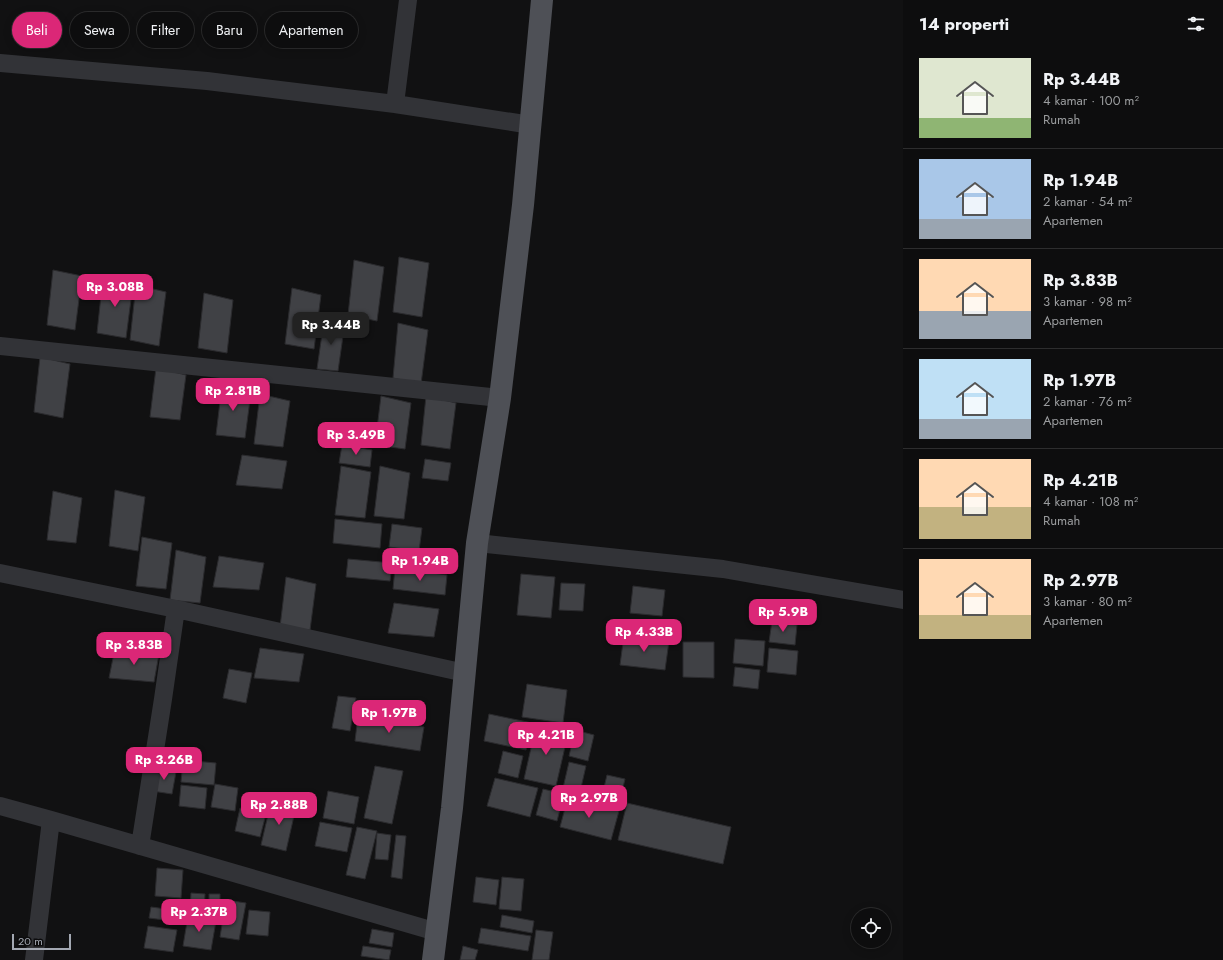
<!DOCTYPE html>
<html lang="id">
<meta charset="utf-8">
<style>
body{margin:0;font-family:Jost,sans-serif;background:#1b1b1c;color:#f1f3f6;height:100vh;display:flex;flex-direction:column;font-size:15px;white-space:nowrap}
*{box-sizing:border-box;margin:0}
p{font-size:13px;color:#9a9c9e}
.icon{flex:none;width:22px;height:22px;fill:none;stroke:currentColor;stroke-width:2;stroke-linecap:round;stroke-linejoin:round}
.map{position:relative;flex:1;overflow:hidden}
.drawer{display:flex;flex-direction:column;background:#0d0d0e;width:320px}
.drawer>*{flex:none}
.guide{position:absolute;left:12px;top:12px;width:380px;height:36px;display:flex;gap:8px}
.buttons{position:absolute;left:851px;top:908px;display:grid;gap:8px}
.buttons a{display:grid;place-items:center;width:40px;height:40px;border-radius:50%;background:#0d0d0e;box-shadow:0 2px 10px #0003,0 0 0 1px #2d2d2e;font-size:20px}
.scale{position:absolute;left:12px;bottom:10px;width:59px;box-sizing:border-box;padding-left:4px;border:2px solid #a3a8b2;border-top:0;font-size:11px;line-height:14px;white-space:nowrap;color:#a3a8b2;-webkit-text-stroke:3px #0c0c0d;paint-order:stroke}
.price{position:absolute;translate:-50% -34px;padding:0 9px;border-radius:8px;background:#db2777;color:#fff;font-size:13px;line-height:26px;filter:drop-shadow(0 1px 2px #0008)}
.price::after{content:'';position:absolute;left:50%;top:24px;width:12px;height:9px;margin-left:-6px;background:inherit;clip-path:polygon(0 0,100% 0,50% 100%)}
.price.on{background:#222;color:#fff}
ul{padding:0;list-style:none}
li{display:flex;align-items:center;gap:12px;height:100px;padding:0 16px}
li+li{border-top:1px solid #2d2d2e}
li span{display:grid;place-items:center;flex:none;width:112px;height:80px;border-radius:0px;color:#555}
li>.icon{margin-inline-start:auto}
span .icon{width:48px;height:48px;fill:#fffc;stroke-width:1}
li b{font-size:17px}
h2{display:flex;justify-content:space-between;align-items:center;height:48px;padding:0 16px;font-size:17px}
.pill{padding:0 14px;border-radius:18px;background:#0d0d0e;box-shadow:0 2px 10px #0003,0 0 0 1px #2d2d2e;font-size:14px;line-height:36px}
.pill.on{background:#db2777;color:#fff}
main{display:flex;flex:1;min-height:0}
.map>svg:first-child{display:block}
</style>
<main>
<div class="map">
<svg width="903" height="960" viewBox="0 0 903 960">
<rect width="100%" height="100%" fill="#111112"/>
<path fill="#404145" stroke="#2b2b2e" d="M399,257L429,263L422,317L393,312Z
M354,260L384,267L377,321L348,315Z
M53,270L82,276L75,330L47,325Z
M103,277L133,284L126,338L97,333Z
M136,285L166,292L159,346L130,340Z
M292,288L321,295L314,349L285,344Z
M204,293L233,300L227,353L198,348Z
M324,320L345,322L338,371L317,369Z
M398,323L428,330L421,384L393,378Z
M40,357L70,364L63,418L34,412Z
M156,368L186,375L180,420L150,417Z
M222,385L251,392L245,438L216,435Z
M260,394L290,401L283,447L254,444Z
M381,396L411,403L405,449L375,445Z
M426,396L456,403L450,449L421,445Z
M342,445L372,450L370,467L339,463Z
M242,455L287,461L282,489L236,485Z
M425,459L451,463L448,481L422,478Z
M341,466L371,472L365,518L335,515Z
M380,466L410,473L404,519L374,516Z
M115,490L145,497L138,551L109,546Z
M53,491L82,498L76,543L47,540Z
M335,519L382,524L380,548L333,543Z
M392,524L422,528L419,551L389,547Z
M142,537L172,543L166,589L136,586Z
M176,550L206,557L200,603L170,600Z
M219,556L264,563L259,590L213,587Z
M348,559L392,563L390,581L346,577Z
M395,568L447,575L445,595L393,589Z
M521,574L555,577L551,618L517,615Z
M286,577L316,584L310,630L280,627Z
M561,583L585,584L583,611L559,610Z
M633,586L665,590L662,616L630,613Z
M394,603L439,609L434,637L388,633Z
M772,621L797,625L795,645L769,642Z
M624,635L669,641L665,670L620,665Z
M735,639L765,641L763,666L733,663Z
M683,642H714V678L683,677Z
M115,648L159,654L154,682L109,678Z
M260,648L304,654L299,682L254,678Z
M769,648L798,651L796,675L767,672Z
M735,667L760,670L758,689L733,686Z
M229,669L252,673L246,703L223,698Z
M527,684L567,690L563,723L522,717Z
M338,696L356,698L350,731L332,728Z
M489,714L532,723L526,750L484,741Z
M358,716L424,727L420,751L355,741Z
M536,726L568,734L556,786L524,779Z
M575,730L594,735L588,761L569,756Z
M503,751L523,756L518,778L498,773Z
M183,760L216,763L214,785L181,782Z
M569,762L586,766L580,792L563,788Z
M375,766L403,771L392,824L364,818Z
M155,769L176,772L172,794L152,791Z
M607,775L625,779L619,804L601,800Z
M495,778L538,788L530,817L487,806Z
M215,784L238,788L235,811L211,807Z
M181,785L207,788L205,809L179,806Z
M543,789L564,794L557,821L536,815Z
M328,791L359,797L354,824L323,818Z
M568,797L619,811L611,840L560,827Z
M271,802L296,807L286,851L261,845Z
M627,803L731,827L723,864L618,840Z
M240,808L266,814L260,837L235,831Z
M320,822L352,828L347,852L315,846Z
M357,827L377,831L365,879L346,875Z
M377,833L391,835L388,860L375,859Z
M396,835L406,836L402,879L391,877Z
M157,868L183,870L181,898L155,896Z
M476,877L499,880L496,905L473,902Z
M502,877L524,879L521,911L499,909Z
M191,893L205,894L204,913L190,912Z
M209,894H220V916H209Z
M226,900L246,903L239,940L220,937Z
M151,907L182,911L180,922L149,918Z
M249,910L270,912L268,936L246,934Z
M502,915L534,921L532,933L500,927Z
M188,916L216,921L211,950L183,946Z
M148,926L177,930L173,952L144,948Z
M481,928L531,936L528,951L478,943Z
M372,929L394,933L392,947L369,943Z
M536,930L553,932L549,960H532Z
M363,946L391,950L389,960L361,956Z
M463,946L478,950L475,960H460Z"/>
<g fill="none" stroke-linecap="round" stroke-linejoin="round">
<path stroke="#323337" stroke-width="18" d="M0,63L207,81L395,104L531,125
M395,104L408,0
M0,346L500,398
M477,543L723,569L903,600
M0,573L176,609L465,673
M0,806L51,820L437,932
M140,846L163,699L176,609
M34,960L51,820"/>
<path stroke="#4e5056" stroke-width="22" d="M433,960L452,808L477,543L500,398L523,205L542,0"/>
</g>
</svg>
<div class="buttons">
<a><svg class="icon" aria-label="locate" viewBox="0 0 24 24"><circle cx="12" cy="12" r="6"/><path d="M12 2v4M12 18v4M2 12h4M18 12h4"/></svg></a>
</div>
<div class="scale">20 m</div>
<b class="price" style="left:115px;top:308px">Rp 3.08B</b>
<b class="price on" style="left:331px;top:346px">Rp 3.44B</b>
<b class="price" style="left:233px;top:412px">Rp 2.81B</b>
<b class="price" style="left:356px;top:456px">Rp 3.49B</b>
<b class="price" style="left:420px;top:582px">Rp 1.94B</b>
<b class="price" style="left:783px;top:633px">Rp 5.9B</b>
<b class="price" style="left:644px;top:653px">Rp 4.33B</b>
<b class="price" style="left:134px;top:666px">Rp 3.83B</b>
<b class="price" style="left:389px;top:734px">Rp 1.97B</b>
<b class="price" style="left:546px;top:756px">Rp 4.21B</b>
<b class="price" style="left:164px;top:781px">Rp 3.26B</b>
<b class="price" style="left:589px;top:819px">Rp 2.97B</b>
<b class="price" style="left:279px;top:826px">Rp 2.88B</b>
<b class="price" style="left:199px;top:933px">Rp 2.37B</b>
<div class="guide">
<a class="pill on">Beli</a>
<a class="pill">Sewa</a>
<a class="pill">Filter</a>
<a class="pill">Baru</a>
<a class="pill">Apartemen</a>
</div>
</div>
<section class="drawer">
<h2>14 properti<svg class="icon" aria-label="filters" viewBox="0 0 24 24"><path d="M4 7h16M4 17h16"/><circle cx="9" cy="7" r="2"/><circle cx="15" cy="17" r="2"/></svg></h2>
<ul>
<li><span style="background:linear-gradient(#dfe7d0 75%,#8fb573 0)"><svg class="icon" aria-label="home" viewBox="0 0 24 24"><path d="M3 11l9-7 9 7M6 9v11h12V9"/></svg></span><div><b>Rp 3.44B</b><p>4 kamar · 100 m²</p><p>Rumah</p></div></li>
<li><span style="background:linear-gradient(#a9c7e8 75%,#9aa5b1 0)"><svg class="icon" aria-label="home" viewBox="0 0 24 24"><path d="M3 11l9-7 9 7M6 9v11h12V9"/></svg></span><div><b>Rp 1.94B</b><p>2 kamar · 54 m²</p><p>Apartemen</p></div></li>
<li><span style="background:linear-gradient(#ffd9b3 65%,#9aa5b1 0)"><svg class="icon" aria-label="home" viewBox="0 0 24 24"><path d="M3 11l9-7 9 7M6 9v11h12V9"/></svg></span><div><b>Rp 3.83B</b><p>3 kamar · 98 m²</p><p>Apartemen</p></div></li>
<li><span style="background:linear-gradient(#bfe0f5 75%,#9aa5b1 0)"><svg class="icon" aria-label="home" viewBox="0 0 24 24"><path d="M3 11l9-7 9 7M6 9v11h12V9"/></svg></span><div><b>Rp 1.97B</b><p>2 kamar · 76 m²</p><p>Apartemen</p></div></li>
<li><span style="background:linear-gradient(#ffd9b3 60%,#c2b280 0)"><svg class="icon" aria-label="home" viewBox="0 0 24 24"><path d="M3 11l9-7 9 7M6 9v11h12V9"/></svg></span><div><b>Rp 4.21B</b><p>4 kamar · 108 m²</p><p>Rumah</p></div></li>
<li><span style="background:linear-gradient(#ffd9b3 70%,#c2b280 0)"><svg class="icon" aria-label="home" viewBox="0 0 24 24"><path d="M3 11l9-7 9 7M6 9v11h12V9"/></svg></span><div><b>Rp 2.97B</b><p>3 kamar · 80 m²</p><p>Apartemen</p></div></li>
</ul>
</section>
</main>
